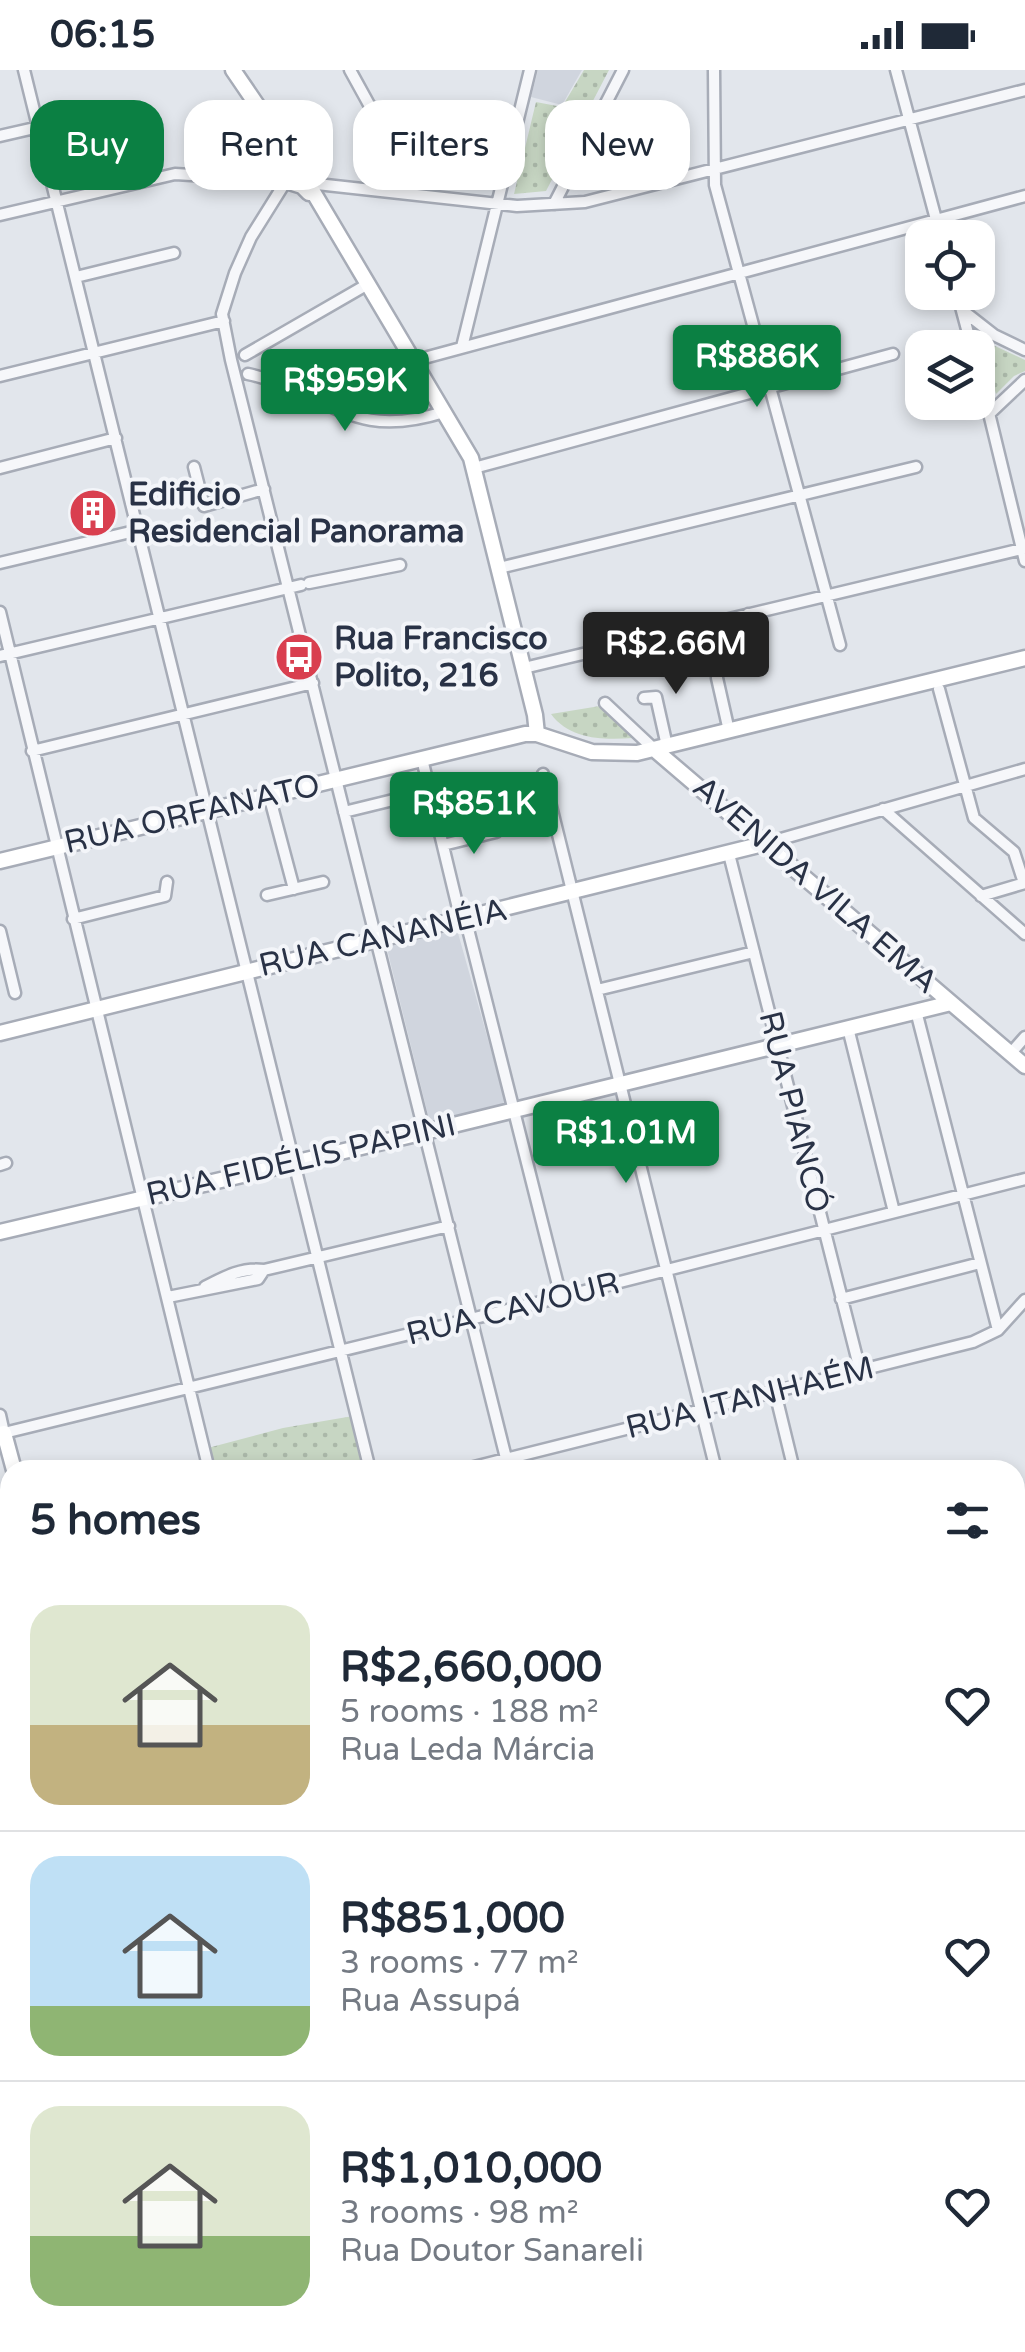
<!DOCTYPE html>
<meta charset="utf-8">
<style>
body{margin:0;font-family:"Varela Round",sans-serif;background:#f2f2f3;color:#1f2937;height:100vh;display:flex;flex-direction:column;font-size:38px;white-space:nowrap}
*{box-sizing:border-box;margin:0}
p{font-size:32px;color:#747a83}
.icon{flex:none;width:55px;height:55px;fill:none;stroke:currentColor;stroke-width:2;stroke-linecap:round;stroke-linejoin:round}
.map{position:relative;flex:1;overflow:hidden}
.side{position:absolute;left:0px;top:1390px;width:1025px;height:892px;display:flex;flex-direction:column;background:#fff;border-radius:30px 30px 0 0;box-shadow:0 5px 15px #0003}
.side>*{flex:none}
.hud{position:absolute;left:30px;top:30px;width:965px;height:90px;display:flex;gap:20px}
.controls{position:absolute;left:905px;top:150px;display:grid;gap:20px}
.controls a{display:grid;place-items:center;width:90px;height:90px;border-radius:20px;background:#fff;box-shadow:0 5px 15px #0003;font-size:50px}
.price{position:absolute;translate:-50% -85px;padding:0 22px;border-radius:10px;background:#0b8043;color:#fff;font-size:32px;line-height:65px;filter:drop-shadow(0 2px 5px #0008)}
.price::after{content:'';position:absolute;left:50%;top:60px;width:30px;height:22px;margin-left:-15px;background:inherit;clip-path:polygon(0 0,100% 0,50% 100%)}
.price.current{background:#222;color:#fff}
ul{padding:0;list-style:none}
li{display:flex;align-items:center;gap:30px;height:250px;padding:0 30px}
li+li{border-top:2px solid #e0e1e3}
li span{display:grid;place-items:center;flex:none;width:280px;height:200px;border-radius:30px;color:#555}
li>.icon{margin-inline-start:auto}
span .icon{width:120px;height:120px;fill:#fffc;stroke-width:1}
li b{font-size:42px}
h2{display:flex;justify-content:space-between;align-items:center;height:120px;padding:0 30px;font-size:42px}
.chip{padding:0 35px;border-radius:30px;background:#fff;box-shadow:0 5px 15px #0003;font-size:35px;line-height:90px}
.chip.current{background:#0b8043;color:#fff}
.status{display:flex;justify-content:space-between;align-items:center;height:70px;padding:0 50px;background:#fff;direction:ltr}
.status svg{height:28px;fill:currentColor}
.map>svg:first-child{display:block}
</style>
<div class="status"><b>06:15</b><svg viewBox="0 0 49 12"><path d="M0 12V9h3v3zM5 12V6h3v6zM10 12V3h3v9zM15 12V0h3v12zM26 1h20v11H26zM47 4h2v5h-2z"/></svg></div>
<div class="map">
<svg width="1025" height="2282" viewBox="0 0 1025 2282">
<defs>
<pattern id="green-dots" width="8" height="8" patternUnits="userSpaceOnUse" patternTransform="scale(2.5)"><rect width="8" height="8" fill="#c7d6c3"/><path d="M2 2h.1M6 6h.1" fill="none" stroke="#abb8a9" stroke-width="1.8" stroke-linecap="round"/></pattern>
</defs>
<rect width="100%" height="100%" fill="#e2e6ec"/>
<path fill="#d0d5de" d="M538,0H582L562,35L531,27Z
M454,861L458,863L505,1030L501,1036L433,1052L429,1049L387,879L389,875Z"/>
<path fill="url(#green-dots)" d="M584,0H609L546,121L514,124L536,32L562,37Z
M980,269L1025,290V301L1014,306L996,324Z
M600,636L633,668C604,670 570,670 551,644Z
M353,1346L367,1400H209L204,1379L283,1358Z"/>
<g fill="none" stroke-linecap="round" stroke-linejoin="round">
<g stroke="#a7acb7" stroke-width="15">
<path id="street" d="M24,0L370,1400
M350,0L377,49L392,122
M714,0L715,115L840,575
M896,0L941,168
M0,66L39,57
M293,88L286,111L251,167L235,203L222,244L231,290L509,1400
M308,113L517,136L585,132L1025,20
M554,134L623,0
M0,145L175,104L286,111
M76,207L174,183
M957,222L972,278
M962,240L994,265L1025,280
M462,277L530,0
M245,285L368,214
M413,291L1025,126
M978,298L1025,491
M248,304C331,322 348,372 444,342
M0,306L224,251
M989,344L1025,310
M194,397L204,436L264,419
M0,398L116,368
M474,398L893,284
M0,493L139,460
M499,498L916,397
M309,513L400,495
M0,542L209,1400
M748,544L759,594
M0,586L301,515
M524,598L1022,479
M717,608L729,661
M939,619L974,748L1014,782L1024,813
M644,628L656,627L667,676
M605,633L654,679
M32,681L313,613
M422,689L458,838L469,863L561,1227
M543,704L716,1400
M269,725L294,819
M883,739L1025,864
M344,742L430,721
M767,773L1025,699
M443,775L496,762
M729,784L860,1300
M267,825L323,812
M981,826L1025,813
M73,849L165,826L167,812
M0,861L15,923
M597,920L754,882
M916,941L998,1260
M848,958L894,1142
M1010,984L1025,967
M0,1095L6,1093
M205,1217C224,1207 242,1197 264,1200L449,1156
M168,1227L258,1209L264,1200
M841,1229L980,1193
M775,1322L794,1400
M0,1345L4,1363L561,1227L1025,1109
M462,1400L973,1272L998,1260L1025,1230
M1015,1776L1025,1775
M0,1782H10
M1015,1837L1025,1858
M1015,1914L1025,1908
M0,1919L10,1918
M1015,2011L1025,2023
M0,2059H10
M0,2116H10
M1015,2157L1025,2166
M0,2177H10
M922,2272L924,2282
M1003,2272L1014,2282
M0,2279L812,2273"/>
</g>
<g stroke="#a7acb7" stroke-width="19">
<path id="secondary" d="M233,0L293,88L471,388L535,645L537,664
M286,111L302,116L309,123
M654,679L1025,996
M0,791L525,664H537L592,682L637,683L1025,588
M0,963L767,773
M0,1162L425,1062L951,933
M0,1364L4,1363L14,1400"/>
</g>
<g stroke="#a1a9b9" stroke-width="20">
<path id="primary" d="M1015,1639L1025,1641"/>
</g>
<g stroke="#8992a4" stroke-width="22">
<path id="highway" d="M1015,1459L1025,1449
M1015,1494L1025,1483
M1015,1521L1025,1510
M1015,1565L1025,1558
M1015,1601L1025,1609
M1015,1628L1025,1631
M0,1658H10
M0,1686H10"/>
</g>
<use href="#street" stroke="#f6f7fa" stroke-width="10"/>
<use href="#secondary" stroke="#fff" stroke-width="14"/>
<use href="#primary" stroke="#fff" stroke-width="15"/>
<use href="#highway" stroke="#fff" stroke-width="18"/>
<path stroke="#7a8497" stroke-width="2.5" stroke-dasharray="5 10" stroke-linecap="butt" d="M1015,1609L1025,1611
M0,1666H10"/>
</g>
<defs>
<g id="building-disc" transform="scale(2.5)"><circle r="9.5" fill="#d93f4f" stroke="#f3f5f9"/><path d="M-4-6H4V6H1V3H-1V6H-4ZM-2.5-4.3h1.7v1.8h-1.7ZM.8-4.3h1.7v1.8H.8ZM-2.5-1h1.7V.8h-1.7ZM.8-1h1.7V.8H.8Z" fill="#fff"/></g>
<g id="bus-disc" transform="scale(2.5)"><circle r="9.5" fill="#d93f4f" stroke="#f3f5f9"/><path d="M-5-6H5V4H4V6H2V4H-2V6H-4V4H-5ZM-3.5-4V0h7V-4ZM-3.5 1.2v1.5H-2V1.2ZM2 1.2v1.5H3.5V1.2Z" fill="#fff"/></g>
</defs>
<g fill-rule="evenodd">
<use href="#building-disc" x="93" y="443"/>
<use href="#bus-disc" x="299" y="587"/>
</g>
<g text-anchor="middle" dominant-baseline="central" stroke-width="8" stroke-linejoin="round" paint-order="stroke">
<g font-size="32" font-weight="bold" fill="#293246" stroke="#f3f5f9" text-anchor="start">
<text x="128" y="425">Edificio<tspan x="128" dy="37">Residencial Panorama</tspan></text>
<text x="334" y="569">Rua Francisco<tspan x="334" dy="37">Polito, 216</tspan></text>
</g>
<g font-size="32" fill="#293246" stroke="#f3f5f9">
<text transform="translate(192 744) rotate(-13)">RUA ORFANATO</text>
<text transform="translate(815 815) rotate(41)">AVENIDA VILA EMA</text>
<text transform="translate(383 868) rotate(-13)">RUA CANANÉIA</text>
<text transform="translate(794 1042) rotate(76)">RUA PIANCÓ</text>
<text transform="translate(301 1090) rotate(-13)">RUA FIDÉLIS PAPINI</text>
<text transform="translate(513 1239) rotate(-14)">RUA CAVOUR</text>
<text transform="translate(750 1328) rotate(-14)">RUA ITANHAÉM</text>
</g>
</g>
</svg>
<div class="controls">
<a><svg class="icon" aria-label="locate" viewBox="0 0 24 24"><circle cx="12" cy="12" r="6"/><path d="M12 2v4M12 18v4M2 12h4M18 12h4"/></svg></a>
<a><svg class="icon" aria-label="layers" viewBox="0 0 24 24"><path d="M12 4l9 5-9 5-9-5zM3 14l9 5 9-5"/></svg></a>
</div>
<b class="price" style="left:757px;top:340px">R$886K</b>
<b class="price" style="left:345px;top:364px">R$959K</b>
<b class="price current" style="left:676px;top:627px">R$2.66M</b>
<b class="price" style="left:474px;top:787px">R$851K</b>
<b class="price" style="left:626px;top:1116px">R$1.01M</b>
<div class="hud">
<a class="chip current">Buy</a>
<a class="chip">Rent</a>
<a class="chip">Filters</a>
<a class="chip">New</a>
</div>
<section class="side">
<h2>5 homes<svg class="icon" aria-label="filters" viewBox="0 0 24 24"><path d="M4 7h16M4 17h16"/><circle cx="9" cy="7" r="2"/><circle cx="15" cy="17" r="2"/></svg></h2>
<ul>
<li><span style="background:linear-gradient(#dfe7d0 60%,#c2b280 0)"><svg class="icon" aria-label="home" viewBox="0 0 24 24"><path d="M3 11l9-7 9 7M6 9v11h12V9"/></svg></span><div><b>R$2,660,000</b><p>5 rooms · 188 m²</p><p>Rua Leda Márcia</p></div><svg class="icon" aria-label="heart" viewBox="0 0 24 24"><path d="M12 20l-8-8c-3-5 5-10 8-4 3-6 11-1 8 4z"/></svg></li>
<li><span style="background:linear-gradient(#bfe0f5 75%,#8fb573 0)"><svg class="icon" aria-label="home" viewBox="0 0 24 24"><path d="M3 11l9-7 9 7M6 9v11h12V9"/></svg></span><div><b>R$851,000</b><p>3 rooms · 77 m²</p><p>Rua Assupá</p></div><svg class="icon" aria-label="heart" viewBox="0 0 24 24"><path d="M12 20l-8-8c-3-5 5-10 8-4 3-6 11-1 8 4z"/></svg></li>
<li><span style="background:linear-gradient(#dfe7d0 65%,#8fb573 0)"><svg class="icon" aria-label="home" viewBox="0 0 24 24"><path d="M3 11l9-7 9 7M6 9v11h12V9"/></svg></span><div><b>R$1,010,000</b><p>3 rooms · 98 m²</p><p>Rua Doutor Sanareli</p></div><svg class="icon" aria-label="heart" viewBox="0 0 24 24"><path d="M12 20l-8-8c-3-5 5-10 8-4 3-6 11-1 8 4z"/></svg></li>
</ul>
</section>
</div>
